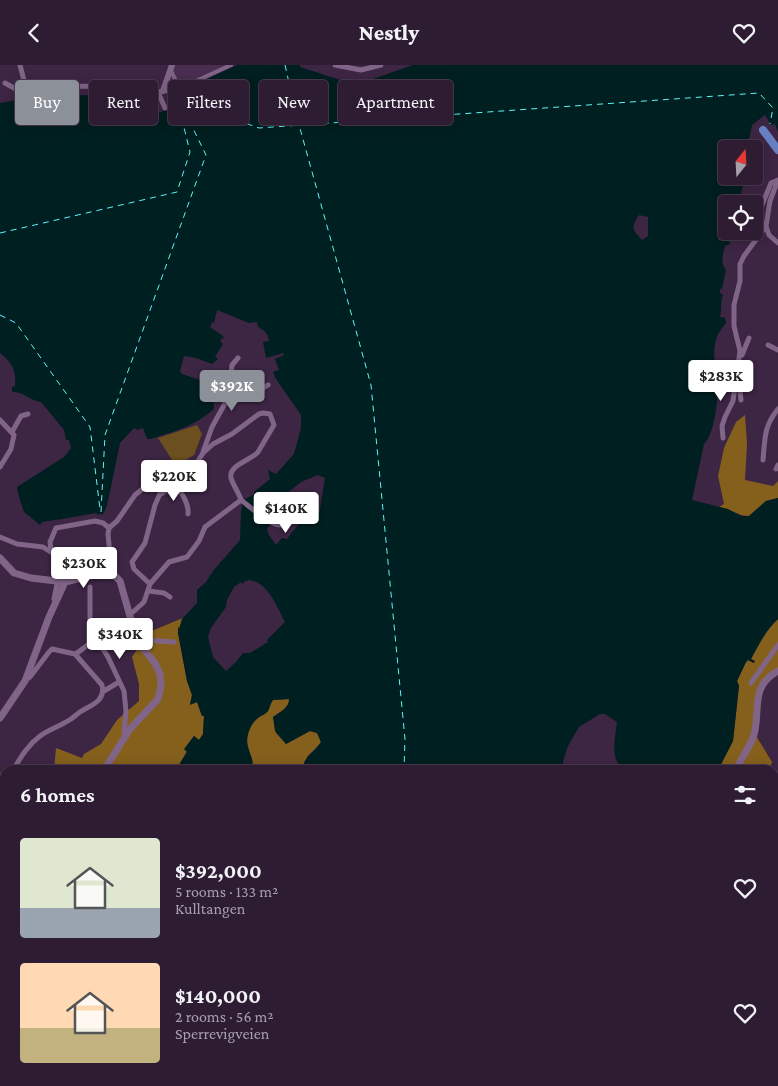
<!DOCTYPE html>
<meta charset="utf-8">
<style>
body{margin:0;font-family:"Crimson Pro",serif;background:#36253b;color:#f1f3f6;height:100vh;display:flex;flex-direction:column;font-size:19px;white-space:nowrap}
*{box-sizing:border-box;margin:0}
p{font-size:16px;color:#a7a1ac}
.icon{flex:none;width:28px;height:28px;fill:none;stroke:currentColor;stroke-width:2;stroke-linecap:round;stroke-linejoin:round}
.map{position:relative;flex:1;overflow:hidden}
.panel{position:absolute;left:0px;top:700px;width:779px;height:321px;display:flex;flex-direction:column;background:#2e1c33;border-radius:15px 15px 0 0;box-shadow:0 2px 12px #0003,0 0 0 1px #493a4e}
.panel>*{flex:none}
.guide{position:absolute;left:15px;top:15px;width:500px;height:45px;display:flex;gap:10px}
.needle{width:32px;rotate:18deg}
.controls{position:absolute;left:718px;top:75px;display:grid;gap:10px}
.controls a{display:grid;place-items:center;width:45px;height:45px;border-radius:5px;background:#2e1c33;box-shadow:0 2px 12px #0003,0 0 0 1px #493a4e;font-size:25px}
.price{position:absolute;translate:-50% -42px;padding:0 11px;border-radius:5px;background:#fff;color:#222;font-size:16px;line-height:32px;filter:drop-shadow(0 1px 2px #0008)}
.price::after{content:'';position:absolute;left:50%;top:30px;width:15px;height:11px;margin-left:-8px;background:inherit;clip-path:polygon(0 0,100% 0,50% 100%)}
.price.active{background:#8c9099;color:#fff}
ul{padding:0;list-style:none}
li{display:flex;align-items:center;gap:15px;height:125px;padding:0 20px}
li span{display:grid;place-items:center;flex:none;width:140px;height:100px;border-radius:5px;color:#555}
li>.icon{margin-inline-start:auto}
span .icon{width:60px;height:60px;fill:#fffc;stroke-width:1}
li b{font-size:21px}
h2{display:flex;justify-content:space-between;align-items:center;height:60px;padding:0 20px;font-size:21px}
.chip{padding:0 18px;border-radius:5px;background:#2e1c33;box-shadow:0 2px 12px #0003,0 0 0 1px #493a4e;font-size:18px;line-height:45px}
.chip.active{background:#8c9099;color:#fff}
header{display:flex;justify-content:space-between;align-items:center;height:65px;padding:0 20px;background:#2e1c33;font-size:22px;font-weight:800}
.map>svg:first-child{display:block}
</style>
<header><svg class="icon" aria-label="back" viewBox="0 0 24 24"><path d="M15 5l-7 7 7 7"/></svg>Nestly<svg class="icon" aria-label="heart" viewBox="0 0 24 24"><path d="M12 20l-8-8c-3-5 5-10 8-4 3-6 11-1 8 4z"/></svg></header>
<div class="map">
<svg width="778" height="1021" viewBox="0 0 778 1021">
<rect width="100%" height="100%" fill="#3d2544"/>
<path fill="#4a2e52" d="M172,0H237L197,19L173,17Z"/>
<path fill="#6b4f1f" d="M197,360L202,369L194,390L176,401L158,373Z"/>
<path fill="#85601d" d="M745,350L747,379L745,415L773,421L778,416V433L766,436L749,451C739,451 729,445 719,442L724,439L718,411L724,383L736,357Z
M183,553L178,568L187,616L192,630L190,639L197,637L202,651H204L203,669L199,675L194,671L185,683L187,686L176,705H54L56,683L82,693L84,689L101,679L117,655L139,636V619L132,592L149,567Z
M778,554V604L766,612L752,664L772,697L769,705H718L733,676L739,621L737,616L746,597L748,595L754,598L751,594C759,579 766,565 778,554Z
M290,634C289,643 280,647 273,652L276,668L286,679L310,666L317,668L321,677L304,697L303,705H251C255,695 250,691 248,682C245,673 250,658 258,653C261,650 265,650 268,646C270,642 270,639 273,635Z
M7,704L17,705H5V1016H72L68,1021H0V708Z
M656,1016H753V1021H655Z"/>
<path fill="#001f20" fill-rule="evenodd" d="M237,0H300V2L356,20L413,0H778V67L775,59L771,60L765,50L752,60L747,84H726V111H746L741,128L744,130L738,139H726L724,168H727L730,179L725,181C723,189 720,198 726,205L722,224H720V228L723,230C720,238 722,244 720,252L725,253L726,258C722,263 717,269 716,275C711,295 718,314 717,334C717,344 712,373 704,379L692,435L728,444L742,451H749L766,436L778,433V554C766,565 759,579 751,594L755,596L754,598L748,595L746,597L737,616L739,621L733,676L718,705H625C609,695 615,675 617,657L605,649H600L579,662L568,681L563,696L564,705H303C306,686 313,690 321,677L317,668L310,666L286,679L275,666L273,652C280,647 289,643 289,634L273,635C270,639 270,643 268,646C265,650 261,650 258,653C250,659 245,673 248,682C250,691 255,695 251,705H176L187,687L184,684L194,671L199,675L203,669L204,651H202L197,637L190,640L192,630L187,616L178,568V561L179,564L182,554L197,538V525L206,517L213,506L240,475L241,447L243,435L255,429L254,427L270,414L268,405L276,409L294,389L301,363V350L276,314L273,307L279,305L275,294L284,290L283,288L266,293L263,277L269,276C268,268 264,265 258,262L257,257L249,258L217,245L214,258L212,257L210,262L223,271L224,274L222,273L220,276L223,279L215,292L218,294L212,299L196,293L184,291L180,306L182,309L212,319L214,344C191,363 178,365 150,374H147L143,363L137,365L134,363L120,378L107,441L103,449L101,450L100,448L98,450L96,448L57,455V454L55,455L42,457L40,460L24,447L18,429L20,428H18L17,422L64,392L71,383L69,375H66L64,365L41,337C30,336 24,326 12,327V322L15,321C16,304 13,299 0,288V38L29,33L30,35L41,34V31L96,30V40L97,41L100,38V30H145L156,49L176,41L172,37L175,29ZM639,150L648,152V171L642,175C633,165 630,163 639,150ZM318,410L325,413L320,445L318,450L298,460L287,474L282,473L276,480L269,470L267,464L281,443L282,432L301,417ZM249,515C268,517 277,542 285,557L267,575L268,577L250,588H243L236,597L226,606L213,592L208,572L211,563L226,542L227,535L234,522L241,517L242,519L244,517Z
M189,1016L225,1017L656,1016L655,1021H190Z"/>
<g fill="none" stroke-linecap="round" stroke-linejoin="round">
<path stroke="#61f4f9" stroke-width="1" stroke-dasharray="6 5" stroke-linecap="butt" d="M285,0L296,49L371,320L405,674L404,705
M174,33L259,63L759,28L773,43L770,59
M0,168L177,127L190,87L178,38L175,34
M0,250L16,258L90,362L100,444
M101,447L105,370L206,90L180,37L177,35
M395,1016V1021"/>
<path stroke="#806588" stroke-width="4" d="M171,6L180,24
M163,26L172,27L231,0"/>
<path stroke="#806588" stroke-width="5" d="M20,0L27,27
M335,0L361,5L381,0
M5,18L21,27L41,26L53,22L69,21L125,22L158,27L163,26
M158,27L165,43
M754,149L760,145L771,118L778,115
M766,161L769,170L778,178
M768,280L778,285
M742,290L749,273
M739,317L741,335
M228,333C243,334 256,328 268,320
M0,355L14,370L11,384L0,402
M12,367L21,351L28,349
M723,373L722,361L725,352L733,336L740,286L734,261V240L740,216V199L744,191L766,161L770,136L778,115
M203,387L212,362L228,333L232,300L238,293
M763,395C765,373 764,361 778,344
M776,404L778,400
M161,429C164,427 169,422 172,422C182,422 189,442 188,449
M241,435C249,441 270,460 280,460C285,461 289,454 292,450
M0,472L17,479L43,482L60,493L93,485L111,487
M51,486L50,477L56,463L95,456L103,458L109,463
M109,508L111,500L108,469L109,463L117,456L135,430L145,422L195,401L203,388L213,379L232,369L259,349L263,348L270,349L274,360L258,387C252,395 228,400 231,413C233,420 239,428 241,435L205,462L199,476L187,492L169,497L150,519L144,537L133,547L129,548
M150,519L134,504L132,497L145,478L155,440L162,424L163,420L160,416
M90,522V557L97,575L108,592L124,626L126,646L124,667L125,671
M149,526L164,528L170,532
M54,534L60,504V493
M136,562L140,572L144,575L174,577
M75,589C83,585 89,577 97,575
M751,618L778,580
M104,626L119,617
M13,705C21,692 28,680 40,671C49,664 61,661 71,654C74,652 77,649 80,647C91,640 106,636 102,620L75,589L52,584L49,587L30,612L25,615
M5,724L0,736L5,749
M778,785V815
M774,828L778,823
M774,860L778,861
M774,881H778
M774,919L778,917
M111,1021L115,1016
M138,1021L145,1016"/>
<path stroke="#806588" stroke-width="6" d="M163,26L172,0"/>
<path stroke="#806588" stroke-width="7" d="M0,493L14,508L31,513L65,517L106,507L113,509L120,516L137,576L155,598L160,609L161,621L158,634L130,664L104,705
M0,653L25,616L49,552L65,517
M736,705C741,694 748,684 753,673C762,648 748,622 778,606
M708,1016V1021
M164,1021L166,1016"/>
<path stroke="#6780c3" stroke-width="8" d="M763,65L778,85"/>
</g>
</svg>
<div class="controls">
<a><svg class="needle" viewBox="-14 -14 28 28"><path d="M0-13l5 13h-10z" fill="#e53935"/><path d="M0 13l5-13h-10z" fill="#a7a1ac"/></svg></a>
<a><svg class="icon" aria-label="locate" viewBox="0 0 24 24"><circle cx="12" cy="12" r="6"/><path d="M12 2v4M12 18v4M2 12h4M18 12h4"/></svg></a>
</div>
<b class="price" style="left:721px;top:337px">$283K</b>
<b class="price active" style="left:232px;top:347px">$392K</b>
<b class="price" style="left:174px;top:437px">$220K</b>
<b class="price" style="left:286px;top:469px">$140K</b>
<b class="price" style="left:84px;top:524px">$230K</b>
<b class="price" style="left:120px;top:595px">$340K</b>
<div class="guide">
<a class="chip active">Buy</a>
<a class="chip">Rent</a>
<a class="chip">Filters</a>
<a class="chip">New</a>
<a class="chip">Apartment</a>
</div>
<section class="panel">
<h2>6 homes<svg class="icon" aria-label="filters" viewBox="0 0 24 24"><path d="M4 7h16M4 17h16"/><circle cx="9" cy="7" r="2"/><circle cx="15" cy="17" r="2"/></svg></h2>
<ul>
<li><span style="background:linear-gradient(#dfe7d0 70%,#9aa5b1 0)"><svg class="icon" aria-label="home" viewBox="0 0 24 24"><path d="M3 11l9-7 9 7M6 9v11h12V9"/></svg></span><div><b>$392,000</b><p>5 rooms · 133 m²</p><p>Kulltangen</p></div><svg class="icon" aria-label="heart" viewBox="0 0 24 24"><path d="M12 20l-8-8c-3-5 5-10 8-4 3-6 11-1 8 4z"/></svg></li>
<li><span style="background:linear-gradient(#ffd9b3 65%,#c2b280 0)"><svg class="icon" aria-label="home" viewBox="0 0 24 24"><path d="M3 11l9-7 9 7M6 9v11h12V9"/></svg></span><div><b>$140,000</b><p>2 rooms · 56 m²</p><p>Sperrevigveien</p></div><svg class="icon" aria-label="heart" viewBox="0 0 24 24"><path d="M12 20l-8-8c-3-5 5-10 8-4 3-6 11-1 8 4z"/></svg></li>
</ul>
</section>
</div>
